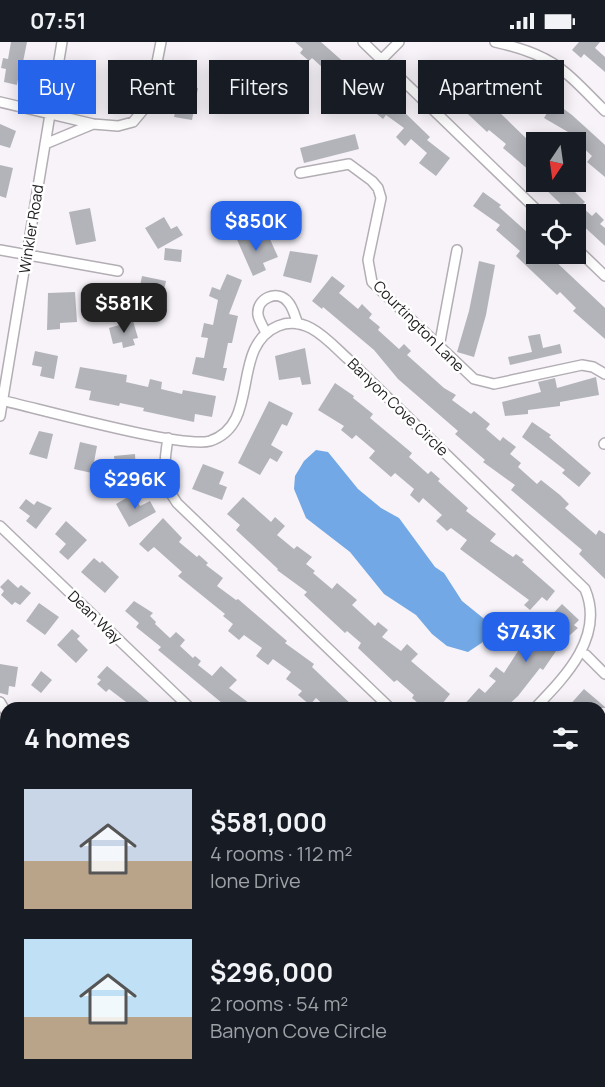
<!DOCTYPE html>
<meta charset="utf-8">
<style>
body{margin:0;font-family:Manrope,sans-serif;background:#20242c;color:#f1f3f6;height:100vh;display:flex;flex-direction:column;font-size:22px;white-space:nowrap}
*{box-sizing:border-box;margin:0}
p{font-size:20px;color:#9ea1a6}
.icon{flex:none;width:33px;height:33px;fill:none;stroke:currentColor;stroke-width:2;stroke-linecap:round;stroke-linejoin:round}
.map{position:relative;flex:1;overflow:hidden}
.panel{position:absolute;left:0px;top:660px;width:606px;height:386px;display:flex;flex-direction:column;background:#171b24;border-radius:18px 18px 0 0;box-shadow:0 3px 15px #0003}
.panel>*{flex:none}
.guide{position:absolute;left:18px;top:18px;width:570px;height:54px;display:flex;gap:12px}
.needle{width:39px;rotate:193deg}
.tools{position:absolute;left:526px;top:90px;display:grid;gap:12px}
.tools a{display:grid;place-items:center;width:60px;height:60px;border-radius:0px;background:#171b24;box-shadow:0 3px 15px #0003;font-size:30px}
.price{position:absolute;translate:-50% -51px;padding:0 14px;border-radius:12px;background:#2563eb;color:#fff;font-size:20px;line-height:39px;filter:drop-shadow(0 2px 3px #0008)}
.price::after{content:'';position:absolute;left:50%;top:36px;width:18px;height:14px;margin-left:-9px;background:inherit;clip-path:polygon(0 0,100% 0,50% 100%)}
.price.on{background:#222;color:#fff}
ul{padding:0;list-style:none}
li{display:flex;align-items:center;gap:18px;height:150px;padding:0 24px}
li span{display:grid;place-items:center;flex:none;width:168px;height:120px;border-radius:0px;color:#555}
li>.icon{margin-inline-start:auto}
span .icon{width:72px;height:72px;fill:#fffc;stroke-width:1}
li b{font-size:26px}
h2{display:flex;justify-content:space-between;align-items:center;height:72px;padding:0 24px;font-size:26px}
.tag{padding:0 21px;border-radius:0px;background:#171b24;box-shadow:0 3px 15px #0003;font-size:21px;line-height:54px}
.tag.on{background:#2563eb;color:#fff}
.status{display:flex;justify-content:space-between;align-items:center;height:42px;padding:0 30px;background:#171b24;direction:ltr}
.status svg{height:16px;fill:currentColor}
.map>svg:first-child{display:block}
</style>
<div class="status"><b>07:51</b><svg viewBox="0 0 49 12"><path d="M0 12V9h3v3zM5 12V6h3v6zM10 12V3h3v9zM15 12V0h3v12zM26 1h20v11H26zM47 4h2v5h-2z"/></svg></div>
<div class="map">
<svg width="605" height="1045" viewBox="0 0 605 1045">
<rect width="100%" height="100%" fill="#f7f3f9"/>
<path fill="#71a8e5" d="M316,408L328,410L358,447L381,466L399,476L435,525L444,531L462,559L488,580L491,588L489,596L468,610L447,604L432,592L416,573L384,552L350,510L306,476L294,447L295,434L304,419Z"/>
<path fill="#b3b4ba" d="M11,0H27L23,20L30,21L28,34L19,32L17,43L4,40L6,27L1,26L3,16L8,17Z
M295,0H321L347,23L335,37L312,16L309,19L300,11L303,7Z
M579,0H600L595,6L605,15V30L584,12L581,16L572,8Z
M449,18L462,29L456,36L483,63L495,72L498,69L529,99L532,97L537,101V135L503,106L506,102L489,88L487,90L454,59L460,52L440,34L437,37L427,29L435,20L443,26Z
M493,26L500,33L507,26L522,39L528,32L538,42L535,45L548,57L549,56L572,73L605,103V135L587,120L592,114L577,100H568L572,96L568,90L544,76L547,71L536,62L533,64L528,60L525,63L517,55L520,52L510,41L502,50L486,34Z
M359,29L377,42L374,46L402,68L430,95L427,98L450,116L436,134L419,121L427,111L411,97L405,104L396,95L404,86L386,73L383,77L372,68L376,62L349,42Z
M174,41L198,46L192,78L174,75L179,52L172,50Z
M0,82L16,89L10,106L0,103Z
M355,92L359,107L304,121L300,106Z
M0,123L13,126L6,156L0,154Z
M538,140H580L572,147L585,160L581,164L592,174L596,170L604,178L600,182L605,186V204L578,179L585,172H571Z
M483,150L501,163L499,165L537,199V212H556L552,216L605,266V297L573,269L576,266L560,250L557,253L516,214L520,209L496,188L500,183L473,164Z
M90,166L96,199L76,203L69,170Z
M164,175L171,187L177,184L183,193L158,207L145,186Z
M248,187L255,201L269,195L278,215L263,221L266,228L253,234L235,193Z
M165,206L182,208L181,220L164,218Z
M290,209L318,213L311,241L283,234Z
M479,219L495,223L486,273L474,315L457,310L469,269Z
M227,232L242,238L229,272L238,274L232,301H228L223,326H227L224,339L192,332L196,315L204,316L208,296L201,295L204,281L213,283L218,258L209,254L212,245L220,248Z
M142,234L166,239L162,258L156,257L155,262L141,259L144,245L140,244Z
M332,234L345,244L339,251L358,267L362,262L372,272L369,276L380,285L378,288L399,307L404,302L411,309L407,313L444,346L456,353L452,358L471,372L474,369L490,382L486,387L500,399L503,395L516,405L510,412L521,421L518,425L537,442L541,438L560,453L569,462L565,466L596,493L599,488L605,492V537L579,512L582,508L511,448L515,443L483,420L485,418L455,392L458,389L398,337L374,308L323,265L322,267L312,259Z
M75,250L77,280L60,281V287L47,288L48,251Z
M133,279L138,296L133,297L135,303L123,306L122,300L113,302L109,286Z
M540,292L543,306L560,302L562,311L510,323L508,315L532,310L528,294Z
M305,306L311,342L302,343L300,335L279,338L275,314Z
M35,309L58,314L54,337L40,334L42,325L32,323Z
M80,325L127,333L126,340L148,345L150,337L162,340L161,347L182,352L183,348L216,354L212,375L195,372L194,380L143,369L144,366L120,361L119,364L89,358L91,349L75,346Z
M596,335L599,353L560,360V364L528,368V372L505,374L502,360L541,350L538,340L555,336L557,346Z
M335,341L354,354L353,356L373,372L370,376L412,411L409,415L428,432L431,429L440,437L438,439L468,466L466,469L496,492L490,499L513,515L516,512L524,518L522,520L555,549L547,559L542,555L530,568L524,563L529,558L460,507L467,498L451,486L447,489L436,479L442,473L423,456L419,461L410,453L414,447L395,431L391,435L369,416L375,409L356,393L352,397L341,388L344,384L318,368Z
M269,359L293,371L287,384L282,382L271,403L283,410L277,420L270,416L260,433L238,421Z
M532,380L551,393L549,395L591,431L579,445L562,431L565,428L522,395Z
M39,389L53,392L47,417L29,412Z
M80,400L97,404L92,431L74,427Z
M135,412L136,430H141L142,442L110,445L109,431L116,430L114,414Z
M203,422L224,430L219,442L227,445L222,458L192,447Z
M133,452L140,464L150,459L156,470L129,485L116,462Z
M243,455L271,480L275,475L285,484L277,493L294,507L297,504L312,515L306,522L315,529L313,531L332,547L337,541L357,558L352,563L375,584L378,580L388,588L382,595L401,609L407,602L418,612L411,619L450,652L439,666H424L412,656L414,653L397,638L394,640L358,606L361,601L347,589L345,591L304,553L307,550L277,528L278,527L236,488L240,483L227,472Z
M26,457L34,463L37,459L52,466L36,487L26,479L30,474L19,466Z
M163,476L182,496L179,500L197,515L199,513L208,521L206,523L223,536L217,544L236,558L238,557L287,599L285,601L314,622L312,625L355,666H327L316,656L310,663L298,653L302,649L286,637L291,630L273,617L268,623L256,614L262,606L244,593L239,598L228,589L233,582L223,574L225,572L178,534L182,530L154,505L148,510L139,502Z
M66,479L87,498L68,518L59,510L66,502L55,492Z
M94,516L100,521L102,519L119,535L105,551L81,530Z
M8,537L18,546L21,543L31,551L20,563L15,560L12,563L1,553L4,549L0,545Z
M134,559L153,571L150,574L156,580L155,582L170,596L176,590L185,598L180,604L193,616L195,614L201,619L198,623L212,634L221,624L237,638L229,646L249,661L245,666H228L158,608L161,605L136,585L139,581L125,569Z
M39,561L59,575L45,593L26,579Z
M562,562L579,578L574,583L578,586L563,599L543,628L540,626L518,654L505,666H461L479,646L485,651L496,639L489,634L496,625L504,631L527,595L535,601L548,584L544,581Z
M72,587L80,594L77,597L88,608L76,621L57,603Z
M0,622L18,625L15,645L9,644L8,653L0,651Z
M107,624L139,651L156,666H134L109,647L106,650L97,642L101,638L97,635Z
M41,629L52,638L41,651L31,643Z
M584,647L605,665V666H567Z"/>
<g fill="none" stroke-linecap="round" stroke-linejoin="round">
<g stroke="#b3aeb4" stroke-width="12">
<path id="minor" d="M363,0L541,172
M495,0C554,13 564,28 605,69
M381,18L399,0
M0,60L93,82L118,84L133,80L149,61L161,0
M45,102L93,82
M300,131L349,122L372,139L378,146L381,156L368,218L372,240L474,337L494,342L582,323L593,325L605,332
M576,206L605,234
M0,208L118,229
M266,291C264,286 259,279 258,273C256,256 278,247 288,260C293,265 295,275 298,282
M439,305L457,208
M0,358C37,366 183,407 210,399C262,382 229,305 278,284C307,272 329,300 348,317L585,547C605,594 566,634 535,666
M0,374L62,0
M168,396C164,421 161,439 177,461L390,666
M604,402L605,401
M0,484L190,666
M586,613L605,632
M0,660L6,670
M600,748L605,742
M0,779L6,785
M0,1005L6,1006
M169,1040L196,1045
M544,1040L548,1045
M120,1045L121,1040"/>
</g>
<g stroke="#d3d3d3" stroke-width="15">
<path id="major" d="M600,725L605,720
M292,1045L297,1040"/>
</g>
<use href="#minor" stroke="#fff" stroke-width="9"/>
<use href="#major" stroke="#f8dfcc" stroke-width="12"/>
</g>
<g text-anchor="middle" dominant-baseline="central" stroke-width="5" stroke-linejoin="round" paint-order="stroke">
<g font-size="15" fill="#232123" stroke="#fff">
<text transform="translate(31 187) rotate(-81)">Winkler Road</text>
<text transform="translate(419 284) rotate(45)">Courtington Lane</text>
<text transform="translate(398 365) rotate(44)">Banyon Cove Circle</text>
<text transform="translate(95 575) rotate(44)">Dean Way</text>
</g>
</g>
</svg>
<div class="tools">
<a><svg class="needle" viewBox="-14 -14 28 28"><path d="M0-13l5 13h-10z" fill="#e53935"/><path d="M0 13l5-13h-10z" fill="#9ea1a6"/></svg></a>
<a><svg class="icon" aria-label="locate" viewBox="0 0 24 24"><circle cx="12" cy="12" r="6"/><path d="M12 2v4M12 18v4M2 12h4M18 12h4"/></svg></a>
</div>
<b class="price" style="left:256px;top:210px">$850K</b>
<b class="price on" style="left:124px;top:292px">$581K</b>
<b class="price" style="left:135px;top:468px">$296K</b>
<b class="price" style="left:526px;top:621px">$743K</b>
<div class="guide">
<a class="tag on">Buy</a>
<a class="tag">Rent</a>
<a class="tag">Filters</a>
<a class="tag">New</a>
<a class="tag">Apartment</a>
</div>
<section class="panel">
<h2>4 homes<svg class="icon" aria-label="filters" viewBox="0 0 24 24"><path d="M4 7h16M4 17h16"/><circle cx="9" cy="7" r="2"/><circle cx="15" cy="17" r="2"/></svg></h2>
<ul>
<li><span style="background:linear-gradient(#c9d6e8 60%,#b9a48a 0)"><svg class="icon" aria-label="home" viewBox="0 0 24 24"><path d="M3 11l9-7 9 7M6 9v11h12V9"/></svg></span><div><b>$581,000</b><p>4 rooms · 112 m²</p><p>Ione Drive</p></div></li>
<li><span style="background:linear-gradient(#bfe0f5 65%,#b9a48a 0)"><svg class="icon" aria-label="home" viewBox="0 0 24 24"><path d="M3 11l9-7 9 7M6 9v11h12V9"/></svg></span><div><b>$296,000</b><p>2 rooms · 54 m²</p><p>Banyon Cove Circle</p></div></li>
</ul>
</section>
</div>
